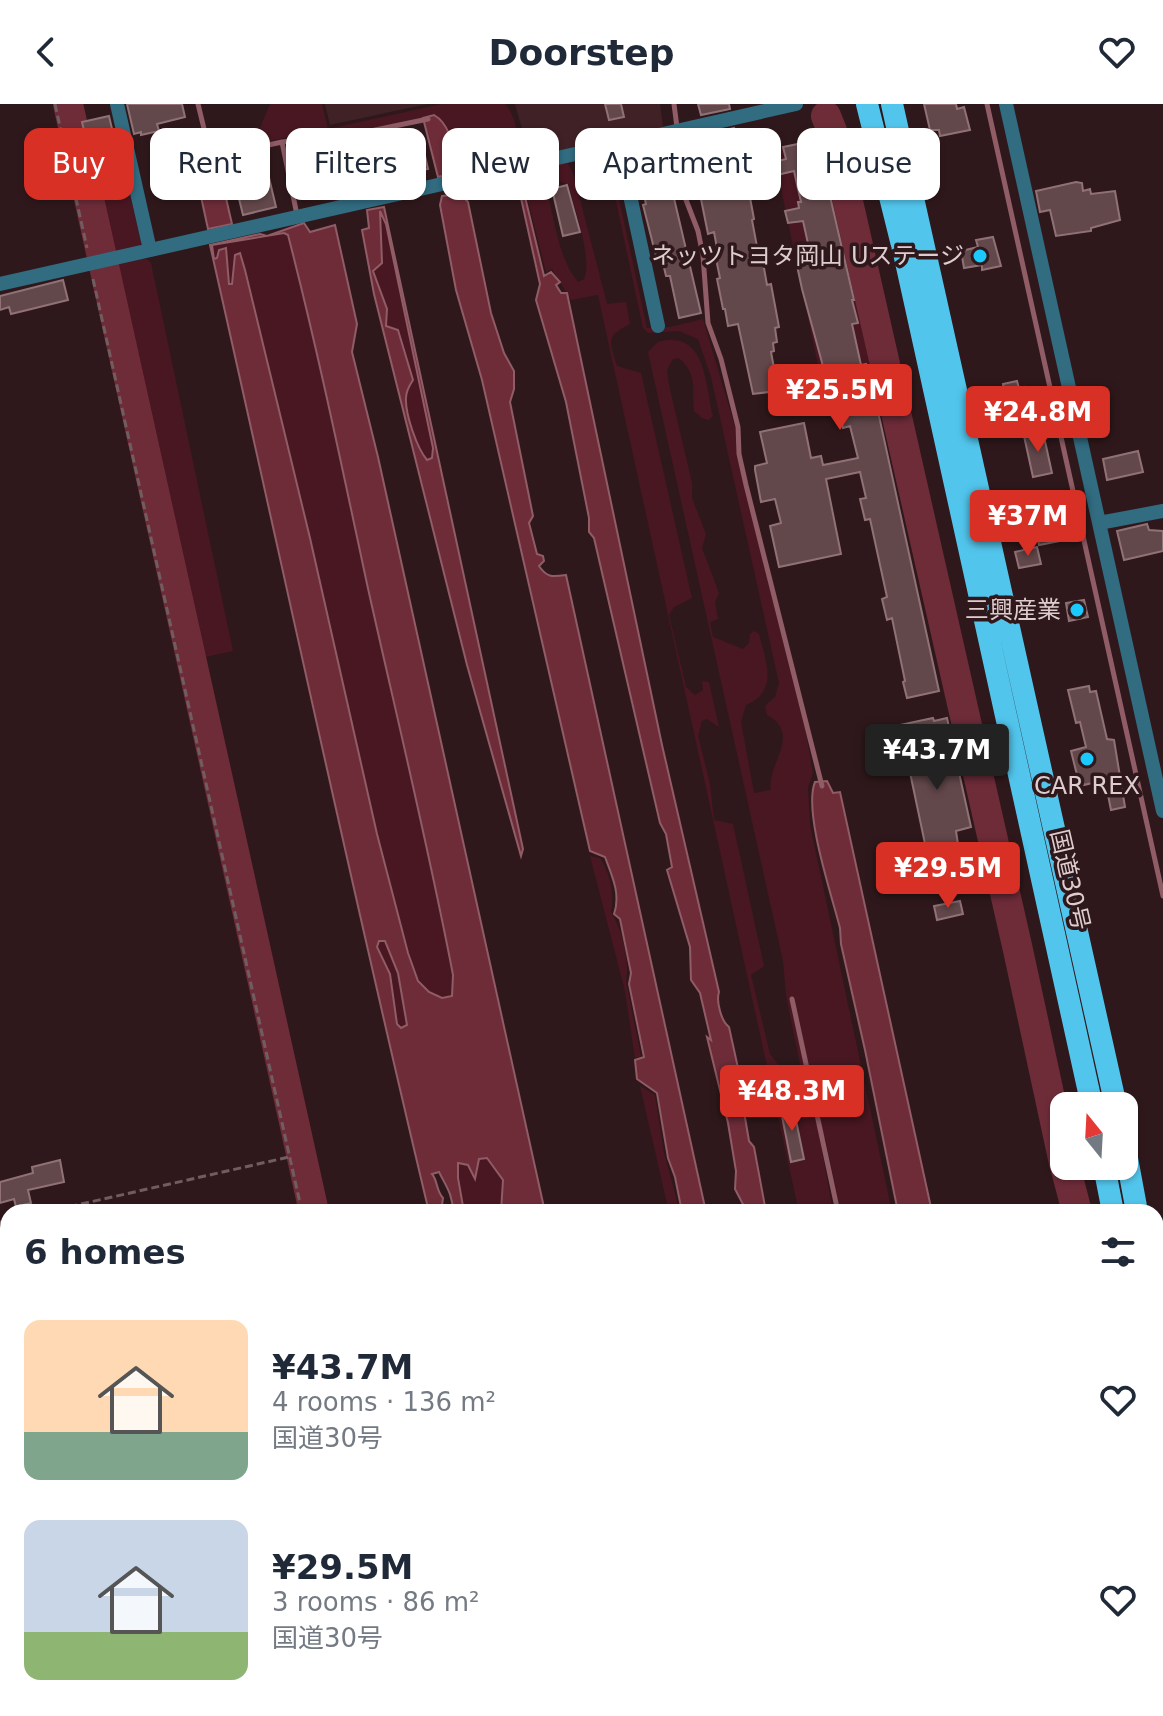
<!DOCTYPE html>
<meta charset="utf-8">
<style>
body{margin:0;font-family:"DejaVu Sans","Noto Sans JP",sans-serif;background:#f6f6f7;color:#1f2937;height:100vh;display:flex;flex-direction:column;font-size:30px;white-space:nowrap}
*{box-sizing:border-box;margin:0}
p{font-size:26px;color:#747a83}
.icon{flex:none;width:44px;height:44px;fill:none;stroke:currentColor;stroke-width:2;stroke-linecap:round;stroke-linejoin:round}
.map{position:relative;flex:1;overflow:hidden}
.side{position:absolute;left:0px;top:1100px;width:1164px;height:512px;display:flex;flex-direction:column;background:#fff;border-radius:24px 24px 0 0;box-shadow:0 2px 6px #0004}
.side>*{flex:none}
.top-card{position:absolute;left:24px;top:24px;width:1116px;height:72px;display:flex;gap:16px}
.needle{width:52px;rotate:342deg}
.buttons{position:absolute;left:1050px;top:988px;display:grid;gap:16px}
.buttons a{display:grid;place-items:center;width:88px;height:88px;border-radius:16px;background:#fff;box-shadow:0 2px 6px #0004;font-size:40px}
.price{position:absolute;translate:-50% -68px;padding:0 18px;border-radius:8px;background:#d93025;color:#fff;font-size:26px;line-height:52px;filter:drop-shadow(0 2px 4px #0008)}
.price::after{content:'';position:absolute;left:50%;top:48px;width:24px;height:18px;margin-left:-12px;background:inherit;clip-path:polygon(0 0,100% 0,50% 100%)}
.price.on{background:#222;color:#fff}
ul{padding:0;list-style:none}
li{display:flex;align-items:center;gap:24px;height:200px;padding:0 24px}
li span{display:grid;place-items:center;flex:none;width:224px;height:160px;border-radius:16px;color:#555}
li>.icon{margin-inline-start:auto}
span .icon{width:96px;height:96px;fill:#fffc;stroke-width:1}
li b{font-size:34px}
h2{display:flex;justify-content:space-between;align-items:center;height:96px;padding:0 24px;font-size:34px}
.chip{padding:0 28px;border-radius:16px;background:#fff;box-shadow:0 2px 6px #0004;font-size:28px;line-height:72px}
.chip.on{background:#d93025;color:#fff}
header{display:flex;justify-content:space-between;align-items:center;height:104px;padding:0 24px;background:#fff;font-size:36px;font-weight:600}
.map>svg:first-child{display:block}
</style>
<header><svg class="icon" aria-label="back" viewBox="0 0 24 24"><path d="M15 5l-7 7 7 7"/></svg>Doorstep<svg class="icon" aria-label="heart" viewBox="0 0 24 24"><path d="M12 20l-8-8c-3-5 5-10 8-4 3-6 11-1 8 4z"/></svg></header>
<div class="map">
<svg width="1163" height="1612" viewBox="0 0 1163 1612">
<rect width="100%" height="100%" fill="#2f181b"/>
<path fill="#3f2126" d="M325,0H427L330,21Z
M515,0H660L663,23L530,53Z"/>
<path fill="#491721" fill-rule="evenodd" d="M270,0H322L328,25L442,0H506C514,13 519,26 516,42L521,45L525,41L528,54L475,66H460C455,46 453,20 433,10L402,23L404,30L401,35L412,81L335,100L334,94L344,90L338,60L323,55L320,39L310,28L220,48L256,33Z
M822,35L876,283L825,295L773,46Z
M120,44L141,139L139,143L106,149L85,53Z
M609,49L647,224L670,223L703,215L735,323L737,353L806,629L813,669L808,683L810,721L892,1108H841L825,1034L820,1036L833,1108H799L598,191L571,196L552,165L546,168L521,68L540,64C554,98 554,150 578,178L584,175C593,156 574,103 569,81L554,75L551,61ZM606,50L643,224L648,229L679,227L698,235L711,273L779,579L775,593L765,602L767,611C803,630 766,661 771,686L754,689L741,618L746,601C779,587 766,558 759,530L754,527L750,530L749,539L743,545L713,533L710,518L718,515L715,498L719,489L702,444L706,430L692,394V379L669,281L667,266L673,255L679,254C698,271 692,285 694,307L702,314L709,316L713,312C705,279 706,225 658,238L648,248L783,857L786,891L804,980L796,984L770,950L751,871L764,862L733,720L714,716L710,680L698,632L702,617L707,615L719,623L709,578L702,577L703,586L695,591L686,583L669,511L674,503L692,494L641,269L617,262C610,237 604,233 630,220L626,198L607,200L574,72L568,59Z
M380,107L386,120L433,344L432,354L426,356C417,344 405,310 406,294C406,287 409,282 413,276L408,261L386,223L387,205L373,167L382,159Z
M284,128L288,130C318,246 342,363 367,480C396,610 428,740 453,871V892L442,894L429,888L418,877L408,849L377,730L310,434L245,166L240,149L235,151L232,181L228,180V171L217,155L214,156L211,142Z
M139,155H147L151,159L233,547L196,555L110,162Z
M590,752L600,754C610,769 615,791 611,808C622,825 630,857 626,877L641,952L635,954L625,887Z
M379,837H385L398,869L407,921L401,924L397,920L390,870L377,843Z
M640,982L655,991L664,1049L680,1108H669Z
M487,1054L503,1076L501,1108H464L458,1074V1058L468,1061L474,1073L479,1055Z"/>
<path fill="#6e2c39" stroke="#905c66" stroke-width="2" fill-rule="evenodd" d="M434,11C452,21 454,49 459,68L438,73L423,14Z
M208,30L211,51H216L232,120L208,125L189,37Z
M382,43L381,66L377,71L379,86L365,88L352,46L365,66L377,58Z
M517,76H521L544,172L551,168L560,178L556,181L561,189H567L662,641L719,888C716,897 721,917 729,923L742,982L741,990L749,1037L754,1043L766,1108H747L735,1085L736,1067L728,1019L707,933L711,936L700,889L691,876L690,843L667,766L672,763L666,730L660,719L594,434L589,428V414L566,298L536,196L540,180Z
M461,90L468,98L491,209L504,249L514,267V285L510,298L533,412L529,419L537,450L543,452L544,457L539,462C547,474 553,473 566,471L706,1108H682L675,1073L668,1054L657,989L637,975L635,956L644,953L629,880L631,869L620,815L614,810C621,790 612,772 605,753L590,747L482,276L456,186L440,101L442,92Z
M384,103L523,745L521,752L467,561L374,190L362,126L369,124L367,106ZM380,107L386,120L433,344L432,354L427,356C417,344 405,310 406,294C406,287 409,282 413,276L398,226L386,222L387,205L373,167L382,159Z
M304,119L310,128L335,121L357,220L352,248L378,353L545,1108H501L503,1076L487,1054L479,1055L475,1075L468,1061L458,1059V1074L464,1108H453C453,1091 446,1082 439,1068L432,1070C438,1077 436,1087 443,1094L441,1108H429C352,787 283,464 210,141L260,130L267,132ZM284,129L288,131C318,247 342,363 367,480C396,610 428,740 453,871L452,892L442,894L429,888L418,877L408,849L377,730L310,434L245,166L240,149L235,151L232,180H229L226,144L219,146L217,154L214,155L212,141ZM379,837H385L398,869L407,921L401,924L397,920L390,870L377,843Z
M827,677L833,689L840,688L932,1108H898L865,946L841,840L840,824C832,792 803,707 815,678Z"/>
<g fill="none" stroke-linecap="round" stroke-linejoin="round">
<path stroke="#905c66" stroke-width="5" d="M198,0L206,33
M674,0L681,55L689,75L683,88L698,127L703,152L708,219L721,255L738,323L739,350L746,381L822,682
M822,0L826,12
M987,0L1163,792
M356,30L428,15
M282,38L296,106
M213,53L282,38L322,33
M792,895L838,1108
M0,1315L8,1351
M0,1584L8,1582
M249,1604L250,1612
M870,1604L872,1612
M948,1604L950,1612
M56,1612L67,1610"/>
<path stroke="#6e2c39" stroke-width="30" d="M68,0L314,1108
M826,12L832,27L1018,846L1064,1059
M1065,1062L1077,1108
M1156,1445L1163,1470
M424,1604L426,1612
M67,1610L94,1604
M293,1612L328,1604"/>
</g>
<path fill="#63484b" stroke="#907276" stroke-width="2" d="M127,0H182L185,13L157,20L159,27L141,31V28L134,30Z
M605,0H621L624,13L609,16Z
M698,0H729L730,5L701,11Z
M924,0H956L957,5L964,3L970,26L940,32L939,26H930Z
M109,12L113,29L86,35L82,18Z
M734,24L737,38L744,37L750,71L746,72L754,115L752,116L758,148L761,147L767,181L771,180L779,223L775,224L777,238L773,239L774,247L771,248L776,275L799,271L801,284L753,290L738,220L728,222L725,205H723L717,175L720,174L716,155H719L714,128L708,130L694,60L702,59L697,33Z
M421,34L428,65L412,68L405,38Z
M817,36L854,196H852L858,219L852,220L861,261L866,260L874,289L939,587L907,594L903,578L905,577L892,514L887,516L882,495L887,493L870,415L865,416L860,395L866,394L860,368L826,375L841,450L779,463L770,422L781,419L775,395L761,398L755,366V362L767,359L760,328L804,319L811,354L821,352L823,361L858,354L850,322L843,324L832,276L827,277L802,185L796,157L811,153L803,117L788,119L785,107L799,104L798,98H801L794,67L777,71L774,58L786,55L783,43Z
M664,40L671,72L669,73L701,209L679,214L670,172H666L662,155L657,156L643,101L646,100L635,47Z
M316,41L319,57L305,59L301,44Z
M265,57L276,103L243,111L231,62Z
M1076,78L1082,79L1083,87L1090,85L1091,90L1115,87L1120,116L1091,124V127L1056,132L1050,106L1040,108L1036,87Z
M567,81L580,128L563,132L552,85Z
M993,133L1001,162L982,166V161L964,164L961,147L978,143L976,136Z
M63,176L68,196L11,210L9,203L0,206V192Z
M1017,277L1019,284L1024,283L1027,296L1022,297L1023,305L1008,308V305L1002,306L998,288L1004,287L1003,280Z
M1043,328L1052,369L1033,373L1024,332Z
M1138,347L1143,368L1107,376L1103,355Z
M1056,396L1065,436L1039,441L1031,402Z
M1147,420L1149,426L1163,427V447L1124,456L1117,427Z
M1037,443L1041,460L1019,464L1015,448Z
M1084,496L1088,513L1069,517L1066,499Z
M1089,582L1090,588L1096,587L1107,635L1114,636L1125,703L1111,706L1105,676L1084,681L1082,674L1078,675L1071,647L1086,643L1080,618L1076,619L1068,586Z
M933,614L934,617L947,614L971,723L956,727L962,767L932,773L900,621Z
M960,797L963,810L937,816L934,802Z
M780,1002H793L804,1055L791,1058Z
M60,1056L64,1078L28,1086L31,1099L16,1103L14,1095L0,1099V1078L33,1069L32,1063Z"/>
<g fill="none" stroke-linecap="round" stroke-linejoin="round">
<path stroke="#715d5f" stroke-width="3" stroke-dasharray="8 4" stroke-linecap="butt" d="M55,0L87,144
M93,175L302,1108
M46,1108L289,1053
M0,1118L8,1117
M412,1604L414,1612
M200,1612L234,1604"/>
<path stroke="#316c81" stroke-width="14" d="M117,0L150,146
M1006,0L1163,707
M619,40L658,222
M0,180L796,0
M1099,419L1163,407
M0,1273L8,1311
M76,1604L78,1612"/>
<path stroke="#25b9e6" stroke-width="20" d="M1156,1356L1163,1354
M0,1603L8,1602"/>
<path stroke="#52c5ec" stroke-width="22" d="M867,0L904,149L1092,1002
M892,0L1116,1002
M1124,1038L1137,1108
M1104,1062L1113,1108
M1156,1200L1163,1230
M1156,1296L1163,1327"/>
</g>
<g fill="#1bc9fc" stroke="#2f181b" stroke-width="3">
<circle cx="980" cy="152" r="8"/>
<circle cx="1077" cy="506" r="8"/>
<circle cx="1087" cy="655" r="8"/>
</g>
<g text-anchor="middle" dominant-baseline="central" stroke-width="7" stroke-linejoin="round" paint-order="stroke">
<g font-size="24" fill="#decdcf" stroke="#2f181b" text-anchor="end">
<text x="964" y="152">ネッツトヨタ岡山 Uステージ</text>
<text x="1061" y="506">三興産業</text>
<text x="1087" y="682" text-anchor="middle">CAR REX</text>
</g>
<g font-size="24" fill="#decdcf" stroke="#2f181b">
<text transform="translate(1070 776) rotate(77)">国道30号</text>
</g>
</g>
</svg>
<div class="buttons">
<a><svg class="needle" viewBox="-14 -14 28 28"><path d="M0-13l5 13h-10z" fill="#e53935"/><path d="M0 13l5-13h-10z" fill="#747a83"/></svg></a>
</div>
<b class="price" style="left:840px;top:328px">¥25.5M</b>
<b class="price" style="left:1038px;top:350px">¥24.8M</b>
<b class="price" style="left:1028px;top:454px">¥37M</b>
<b class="price on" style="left:937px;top:688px">¥43.7M</b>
<b class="price" style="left:948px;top:806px">¥29.5M</b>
<b class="price" style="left:792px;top:1029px">¥48.3M</b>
<div class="top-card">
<a class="chip on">Buy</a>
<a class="chip">Rent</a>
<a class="chip">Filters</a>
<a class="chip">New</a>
<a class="chip">Apartment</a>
<a class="chip">House</a>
</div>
<section class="side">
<h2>6 homes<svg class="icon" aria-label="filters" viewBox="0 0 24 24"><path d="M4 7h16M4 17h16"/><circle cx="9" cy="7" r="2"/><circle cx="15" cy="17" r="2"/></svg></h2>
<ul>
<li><span style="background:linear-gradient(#ffd9b3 70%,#7fa58c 0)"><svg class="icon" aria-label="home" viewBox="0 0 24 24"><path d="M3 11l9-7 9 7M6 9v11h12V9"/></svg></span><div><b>¥43.7M</b><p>4 rooms · 136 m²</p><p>国道30号</p></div><svg class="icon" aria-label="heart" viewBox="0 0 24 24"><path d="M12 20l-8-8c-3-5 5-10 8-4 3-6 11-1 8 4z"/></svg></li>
<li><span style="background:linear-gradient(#c9d6e8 70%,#8fb573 0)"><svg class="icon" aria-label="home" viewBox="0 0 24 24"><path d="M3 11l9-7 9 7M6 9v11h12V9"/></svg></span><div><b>¥29.5M</b><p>3 rooms · 86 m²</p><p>国道30号</p></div><svg class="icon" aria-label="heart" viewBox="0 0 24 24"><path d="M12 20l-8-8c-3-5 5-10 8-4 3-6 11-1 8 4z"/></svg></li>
</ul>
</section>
</div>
